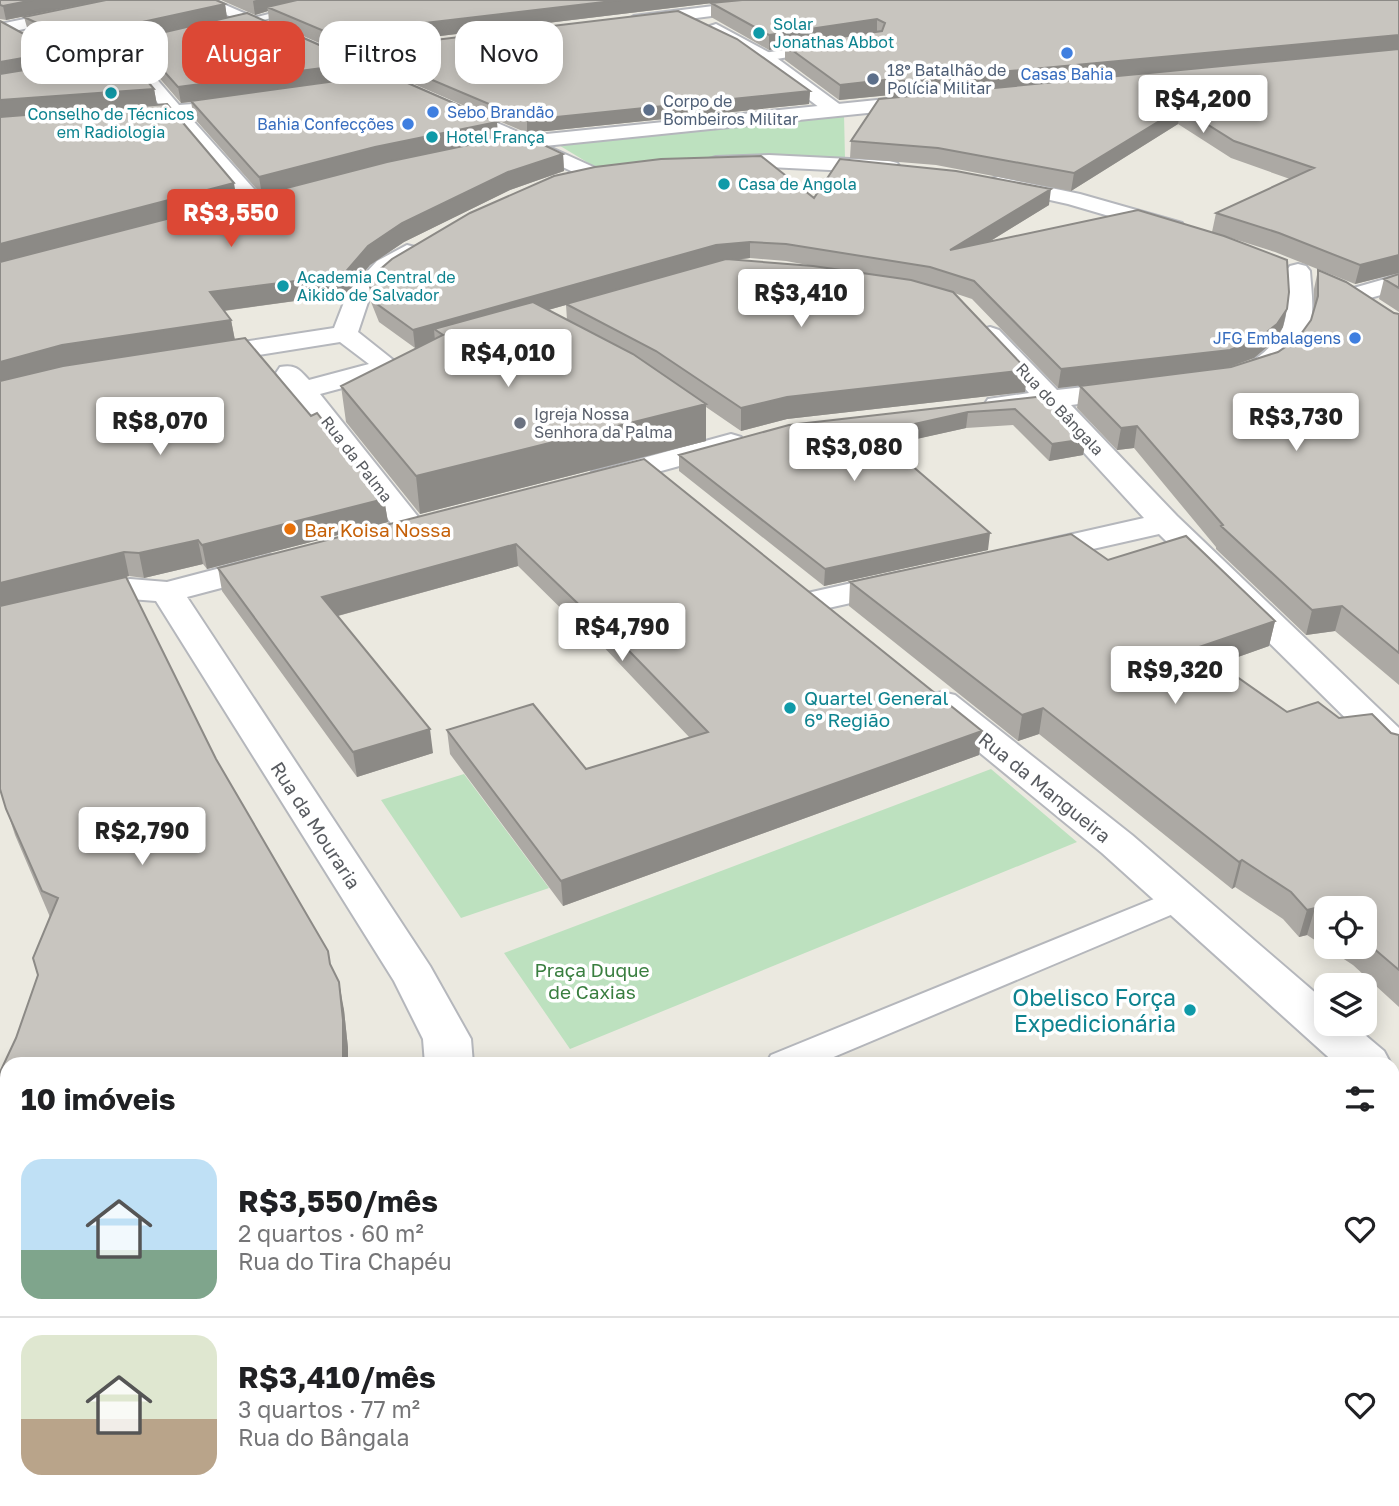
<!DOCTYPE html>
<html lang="pt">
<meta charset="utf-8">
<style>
body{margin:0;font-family:"Golos Text",sans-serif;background:#f6f6f6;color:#202124;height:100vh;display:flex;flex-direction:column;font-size:26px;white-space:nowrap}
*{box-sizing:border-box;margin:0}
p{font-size:23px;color:#757577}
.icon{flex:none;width:38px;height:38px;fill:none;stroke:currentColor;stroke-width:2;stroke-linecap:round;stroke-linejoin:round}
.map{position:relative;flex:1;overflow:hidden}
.panel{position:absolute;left:0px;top:1057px;width:1400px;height:450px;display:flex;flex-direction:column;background:#fff;border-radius:21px 21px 0 0;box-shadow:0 4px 18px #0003}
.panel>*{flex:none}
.hud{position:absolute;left:21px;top:21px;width:700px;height:63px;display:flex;gap:14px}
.controls{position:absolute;left:1314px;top:896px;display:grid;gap:14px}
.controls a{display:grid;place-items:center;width:63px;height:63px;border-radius:14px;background:#fff;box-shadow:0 4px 18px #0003;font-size:35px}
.price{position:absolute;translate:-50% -60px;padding:0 16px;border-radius:7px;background:#fff;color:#222;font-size:23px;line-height:46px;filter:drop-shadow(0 2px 4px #0008)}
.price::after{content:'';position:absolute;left:50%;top:42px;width:21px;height:16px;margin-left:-10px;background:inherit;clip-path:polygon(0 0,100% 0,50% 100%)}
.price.selected{background:#dc4835;color:#fff}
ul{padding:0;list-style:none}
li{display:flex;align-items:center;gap:21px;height:175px;padding:0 21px}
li+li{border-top:2px solid #e0e0e0}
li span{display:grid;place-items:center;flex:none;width:196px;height:140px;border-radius:21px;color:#555}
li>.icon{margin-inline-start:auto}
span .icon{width:84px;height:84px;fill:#fffc;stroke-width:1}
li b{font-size:30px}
h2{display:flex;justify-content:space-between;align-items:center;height:84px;padding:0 21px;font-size:30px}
.pill{padding:0 24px;border-radius:21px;background:#fff;box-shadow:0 4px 18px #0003;font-size:24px;line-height:63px}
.pill.selected{background:#dc4835;color:#fff}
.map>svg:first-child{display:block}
</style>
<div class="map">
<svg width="1399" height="1506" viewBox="0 0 1399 1506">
<rect width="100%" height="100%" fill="#ebe9e0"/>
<path fill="#dddad1" d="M0,1448H7V1500H268L267,1506H0Z"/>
<path fill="#bde1bf" d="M844,114L845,159L595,167L557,144Z
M991,769L1077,842L570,1049L504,953Z
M464,774L549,888L461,918L381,800Z"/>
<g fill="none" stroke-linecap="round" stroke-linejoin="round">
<g stroke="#b5b7bc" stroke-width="4">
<path id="service" d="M324,0H345L247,24L241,21Z
M822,44L826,45V51L764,61L758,57L764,53Z
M1181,888L1192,892L1197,899L1192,906L817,1064H766L771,1055Z"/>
</g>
<g stroke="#b5b7bc" stroke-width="4">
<path id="minor" d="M761,0H805L797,5L634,26L626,21L634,16Z
M716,24L770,53L842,106L844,110L842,114H828L758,61L710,32L708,29L710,26Z
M143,40L149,41L151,45L149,49L70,67L61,62L64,58Z
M411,42L419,47L417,51L330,62L322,57L330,52Z
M148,75L154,76L179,105L252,100L254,104L252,108L245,110L188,115L263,199L266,204L263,209H247L170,117L114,120L112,116L114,112L161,107L139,80Z
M525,136L600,170L603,174L600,178H586L518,146L515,142L518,138Z
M769,155L890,161L897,163L900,167L897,171L890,173L769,167L716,169L709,167L706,163L709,159L716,157Z
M998,177L1080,194L1182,223L1185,228L1182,233L1174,235L1068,204L991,187L988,183L991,179Z
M407,245L415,247L419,252L393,271L369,299L358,332L402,367L398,373L320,394L427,528L422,535L411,537L400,535L276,373L280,367C295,364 299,369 309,380L369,364L340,342L203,364L194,362L190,356L194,350L203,348L334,328L348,292L377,261Z
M1298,264L1306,266L1310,271C1311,287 1314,305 1311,321C1305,351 1266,389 1235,381L1231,375C1236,367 1246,366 1254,360C1291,334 1288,313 1286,271L1290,266Z
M1399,275V290L1352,303L1343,301L1340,296L1343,291Z
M990,327L999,330L1057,390L1129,382L1139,384L1143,390L1139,396L1071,405L1177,516L1399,728V761L1385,757L1159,534L1031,563L1020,560L1015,553L1020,546L1144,518L1043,408L998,413L988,411L984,405L988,399L1029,393L977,335L981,330Z
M731,434L741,437L745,443L741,449L603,487L592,484L588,478L592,472Z
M270,555L282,558L286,565L282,572L187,597L430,966L471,1039L473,1064H425L423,1039L394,981L156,601L130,599L0,630V610L130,579L167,582Z
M901,572L913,575L918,582L913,589L815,611L803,608L798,601L803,594Z
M942,692L955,695L1132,835L1326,1002V1024H1352L1384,1051L1391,1064H1336L1102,853L929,711L924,703L929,695Z
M1393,1071L1399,1073V1115L1393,1113Z
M382,1500H444L443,1506H381Z"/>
</g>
<g stroke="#b4b6bc" stroke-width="4">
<path id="secondary" d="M117,0H147L139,5L0,34V24Z
M193,0H214L527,136L926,95L935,101L926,107L525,148Z"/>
</g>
<use href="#service" fill="#fff" fill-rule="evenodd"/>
<use href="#minor" fill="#fff" fill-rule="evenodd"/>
<use href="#secondary" fill="#fff" fill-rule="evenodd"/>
</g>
<path fill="#aca9a4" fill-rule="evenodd" d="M0,0H104L6,20L0,19Z
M221,0H737L333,49L269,21L268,11L255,15Z
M1399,0V273L1355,284L1275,252L1212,232L1216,213L1290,179L1231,158L1178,124L1071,191L936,165L850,158L851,141L890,98V95L839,100L785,60V47L769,50L711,17V3Z
M225,4L227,18L362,78L497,122L498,139L563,154L564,171L510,190L404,242L370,265L346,294L224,311L231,320L235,340L311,416L384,499L388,522L207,569L203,564L144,578L129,576L116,580L331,965L344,1010L348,1048L7,1064V1403H0V1072L16,1038L38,975L50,917L15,835L0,789L60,64L115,75L120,74L95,64L92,49L72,53L28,31L24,17ZM148,72L156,74L181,103L191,102L194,118L261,194L237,201L157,105L154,89L143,76Z
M359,49L810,91L809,104L527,133L361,61Z
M814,198L1049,205L989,242L1283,327L1273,342L1254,358L1228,368L1278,352L1298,338L1311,320L1314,312V289L1318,270L1394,313L1399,314V685L1335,631L1306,635L1216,549V547L1134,448L1117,450L1077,408L1080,386L1160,376L1058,388L972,299L954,293L1027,370L1025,392L787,419L741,431L706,407V441L420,514L346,422L341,386L420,347L415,348L379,322L371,302L369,284ZM750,258L786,261L813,266L736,260ZM566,305L567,320L548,310Z
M1399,274V312L1379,299L1384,279Z
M1045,396L1086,439L1083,455L1049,461L1013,425L966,428L888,445L988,550L824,586L679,471V455Z
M644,459L982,731L979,755L563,906L450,754L447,730L586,769L690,738L597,640L594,641L518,566L338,616L433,753L357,777L222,591L218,568Z
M1108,560L1275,621L1269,646L1218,664L1287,712L1339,718L1399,735V1007L1353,965L1307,935L1299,937L1283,919L1235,887L1232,889L1039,734L1018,741L849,606L850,582ZM1326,908H1365V947H1326Z
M1393,1125L1399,1132V1434L1393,1435Z
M626,1500H957L956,1506H625Z
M1360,1500H1393L1399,1506H1357Z"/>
<path fill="#8c8a86" d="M33,0H104L6,20L3,6Z
M256,0H313L267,7L268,11L255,15L253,1Z
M621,0H737L333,49L331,34Z
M225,4L227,18L72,53L69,38Z
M877,19V33L785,45V47L769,50V35Z
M1399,35V49L890,98V95L839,100L840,85L893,79Z
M57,52L60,67L0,78V62Z
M145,57L148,72L136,80L133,64Z
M360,63L362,78L181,103L178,87Z
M154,89L157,105L0,117V100Z
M810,91L809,104L527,133V120Z
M1181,108L1178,124L1071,191L1074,173Z
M497,122L498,139L262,195L259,177L375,147Z
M563,154L564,171L510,190L404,242L370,265L346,294L214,312L210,292L368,246L402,223L508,172Z
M234,183L237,201L0,264V244Z
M1051,189L1049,205L948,267L950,250Z
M750,242V258L716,262L443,340V335L434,329L435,342L415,348L413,330L716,245Z
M1399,255V273L1355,284L1360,265Z
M1287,309L1283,327L1273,342L1254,358L1226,368L1058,388L1061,369Z
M231,320L235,341L0,384V362L62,345Z
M1027,370L1025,392L787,419L741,431V408L787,397Z
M706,404V441L420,514L416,476Z
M968,412L966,428L872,449L874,433Z
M1137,426L1134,448L1117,450L1121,428Z
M1086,439L1083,455L1049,461L1052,444Z
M384,499L388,522L207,569L202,545Z
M990,533L988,550L824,586L825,569Z
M198,540L203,564L144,578L139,553Z
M516,544L518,566L326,619L322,597Z
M124,552L129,576L0,609V583Z
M1342,606L1335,631L1306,635L1312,610Z
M596,617L597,640L594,641L593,618Z
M1275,621L1269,646L1190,674L1196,648Z
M1043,708L1039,734L1018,741L1022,715Z
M430,729L433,753L357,777L353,752Z
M982,731L979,755L563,906L561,881Z
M1242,860L1235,887L1232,889L1239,862Z
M1315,908L1307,935L1299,937L1307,910Z
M339,982L344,1010L348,1048V1064H343Z"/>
<path fill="#c8c5bf" stroke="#8c8a86" stroke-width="2" d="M0,0H33L3,6L0,5Z
M106,0H216L225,4L69,38L24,17Z
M297,0H621L331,34L267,7Z
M742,0H1399V35L891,82L893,79L840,85L785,45L882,31L885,23L877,19L769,35L711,3Z
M678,11L737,39L810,91L527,120L359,49Z
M247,13L360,63L178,87L153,59L145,57L133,64L154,89L0,100V74L79,61L115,75L122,74L128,67L124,62L92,49Z
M0,21L57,52L0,62Z
M1399,49V255L1360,265L1279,233L1216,213L1314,168L1234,141L1181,108L1074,173L938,148L851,141L879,99Z
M387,74L497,122L375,147L259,177L191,101Z
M167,104L234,183L0,244V117Z
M521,134L563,154L508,172L402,223L368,246L343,275L210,292L231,320L62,345L0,362V262L387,162Z
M761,156L814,198L840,159L956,171L1051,189L950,250L1138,210L1224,236L1287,260L1289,292L1287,309L1277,324L1258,339L1230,350L1061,369L974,281L930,267L786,244L750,242L716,245L413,330L377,304L369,284L377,272L392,259L470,213L554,176L595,167L661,159Z
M726,259L813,266L911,280L953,292L1027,370L787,397L741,408L656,351L566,304Z
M1318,270L1346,282L1394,313L1399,314V653L1342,606L1312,610L1221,526L1223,525L1137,426L1121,428L1080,386L1231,367L1278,352L1298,338L1311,320L1318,296Z
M1399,274V288L1384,279Z
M533,302L633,354L706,404L416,476L341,386L443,335L434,329Z
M245,338L311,416L317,413L384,499L202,545L198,540L139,553L124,552L0,583V381L63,366Z
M1045,396L1086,439L1052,444L1015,409L968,412L874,433L990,533L825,569L679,455L789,425Z
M644,459L982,731L561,881L447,730L533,704L586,769L708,732L596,617L593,618L516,544L322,597L430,729L353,752L218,568Z
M1071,534L1108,560L1186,536L1275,621L1196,648L1287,712L1318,702L1339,718L1372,714L1391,733L1399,735V970L1365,941V908H1326V915L1315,908L1307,910L1291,892L1242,860L1239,862L1043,708L1022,715L850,582Z
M126,577L216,759L328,951L330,964L339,982L343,1020V1064H7V1374L0,1375V1072L16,1038L38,975L33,958L58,898L42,891L6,809L0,789V606Z
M1393,1125L1399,1132V1412L1393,1413Z
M1393,1472H1399V1506H1378L1377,1500H1393Z
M626,1500H847V1506H625Z"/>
<g fill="#0f9aa8" stroke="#fff" stroke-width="2.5">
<circle cx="759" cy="33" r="7"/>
<circle cx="111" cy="93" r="7"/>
<circle cx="432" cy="137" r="7"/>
<circle cx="724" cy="184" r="7"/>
<circle cx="283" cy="286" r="7"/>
<circle cx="790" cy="708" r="7"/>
<circle cx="1190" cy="1010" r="7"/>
</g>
<g fill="#3f7fe0" stroke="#fff" stroke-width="2.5">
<circle cx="1067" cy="53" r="7"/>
<circle cx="433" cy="112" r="7"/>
<circle cx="408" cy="124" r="7"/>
<circle cx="1355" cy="338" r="7"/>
</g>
<g fill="#5c6f8a" stroke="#fff" stroke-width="2.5">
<circle cx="873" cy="79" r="7"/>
<circle cx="649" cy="110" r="7"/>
</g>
<circle fill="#6b7280" stroke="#fff" stroke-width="2.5" cx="520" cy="423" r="7"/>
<circle fill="#e8710a" stroke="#fff" stroke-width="2.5" cx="290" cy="529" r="7"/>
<g text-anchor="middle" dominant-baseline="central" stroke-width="7" stroke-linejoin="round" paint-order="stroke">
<g font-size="16" fill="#0d838f" stroke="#fff" text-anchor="start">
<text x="773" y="24">Solar<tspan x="773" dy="18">Jonathas Abbot</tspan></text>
<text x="111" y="114" text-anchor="middle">Conselho de Técnicos<tspan x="111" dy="18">em Radiologia</tspan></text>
<text x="446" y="137">Hotel França</text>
<text x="738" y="184">Casa de Angola</text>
<text x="297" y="277">Academia Central de<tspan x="297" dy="18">Aikido de Salvador</tspan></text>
</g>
<g font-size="16" fill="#4e5e75" stroke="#fff" text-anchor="start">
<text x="887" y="70">18º Batalhão de<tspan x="887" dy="18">Polícia Militar</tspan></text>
<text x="663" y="101">Corpo de<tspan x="663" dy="18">Bombeiros Militar</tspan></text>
</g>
<g font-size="16" fill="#366cbe" stroke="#fff" text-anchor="end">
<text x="1067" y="74" text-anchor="middle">Casas Bahia</text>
<text x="447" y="112" text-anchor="start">Sebo Brandão</text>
<text x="394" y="124">Bahia Confecções</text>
<text x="1341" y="338">JFG Embalagens</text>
</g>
<g font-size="16" fill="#585b60" stroke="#fff">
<text transform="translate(1060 409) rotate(47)">Rua do Bângala</text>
<text transform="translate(357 459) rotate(52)">Rua da Palma</text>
</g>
<g font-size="16" fill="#5b616d" stroke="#fff" text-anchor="start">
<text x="534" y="414">Igreja Nossa<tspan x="534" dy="18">Senhora da Palma</tspan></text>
</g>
<g font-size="19" fill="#c56008" stroke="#fff" text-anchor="start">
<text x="304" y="529">Bar Koisa Nossa</text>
</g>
<g font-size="19" fill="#0d838f" stroke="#fff" text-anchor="start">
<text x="804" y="697">Quartel General<tspan x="804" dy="22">6º Região</tspan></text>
</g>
<g font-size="19" fill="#585b60" stroke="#fff">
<text transform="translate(1045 787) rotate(39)">Rua da Mangueira</text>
<text transform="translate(316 825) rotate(57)">Rua da Mouraria</text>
</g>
<g font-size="19" fill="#397e3f" stroke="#fff">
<text x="592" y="969">Praça Duque<tspan x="592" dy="22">de Caxias</tspan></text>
</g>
<g font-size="23" fill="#0d838f" stroke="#fff" text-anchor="end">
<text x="1176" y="997">Obelisco Força<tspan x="1176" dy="26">Expedicionária</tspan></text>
</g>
</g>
</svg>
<div class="controls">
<a><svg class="icon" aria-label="locate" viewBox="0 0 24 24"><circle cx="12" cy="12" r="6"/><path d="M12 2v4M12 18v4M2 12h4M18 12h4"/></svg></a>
<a><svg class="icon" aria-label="layers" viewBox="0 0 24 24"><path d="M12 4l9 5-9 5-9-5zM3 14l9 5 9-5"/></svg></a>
</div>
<b class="price" style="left:1203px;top:135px">R$4,200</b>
<b class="price selected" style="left:231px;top:249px">R$3,550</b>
<b class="price" style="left:801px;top:329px">R$3,410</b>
<b class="price" style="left:508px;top:389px">R$4,010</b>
<b class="price" style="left:1296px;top:453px">R$3,730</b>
<b class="price" style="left:160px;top:457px">R$8,070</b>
<b class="price" style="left:854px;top:483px">R$3,080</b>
<b class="price" style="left:622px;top:663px">R$4,790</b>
<b class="price" style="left:1175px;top:706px">R$9,320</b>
<b class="price" style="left:142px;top:867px">R$2,790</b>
<div class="hud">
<a class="pill">Comprar</a>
<a class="pill selected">Alugar</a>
<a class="pill">Filtros</a>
<a class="pill">Novo</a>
</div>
<section class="panel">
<h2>10 imóveis<svg class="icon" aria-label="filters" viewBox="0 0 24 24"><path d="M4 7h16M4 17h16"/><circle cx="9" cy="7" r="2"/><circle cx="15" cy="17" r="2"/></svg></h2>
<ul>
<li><span style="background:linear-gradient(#bfe0f5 65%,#7fa58c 0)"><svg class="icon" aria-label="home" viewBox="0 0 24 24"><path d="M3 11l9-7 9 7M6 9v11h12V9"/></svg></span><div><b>R$3,550/mês</b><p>2 quartos · 60 m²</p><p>Rua do Tira Chapéu</p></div><svg class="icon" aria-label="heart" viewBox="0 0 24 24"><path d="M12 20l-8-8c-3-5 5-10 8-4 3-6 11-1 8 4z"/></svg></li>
<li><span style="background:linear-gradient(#dfe7d0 60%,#b9a48a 0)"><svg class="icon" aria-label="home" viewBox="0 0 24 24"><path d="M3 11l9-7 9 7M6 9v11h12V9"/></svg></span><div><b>R$3,410/mês</b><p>3 quartos · 77 m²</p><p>Rua do Bângala</p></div><svg class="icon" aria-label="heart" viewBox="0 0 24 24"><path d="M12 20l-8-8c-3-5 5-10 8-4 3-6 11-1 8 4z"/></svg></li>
</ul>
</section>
</div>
